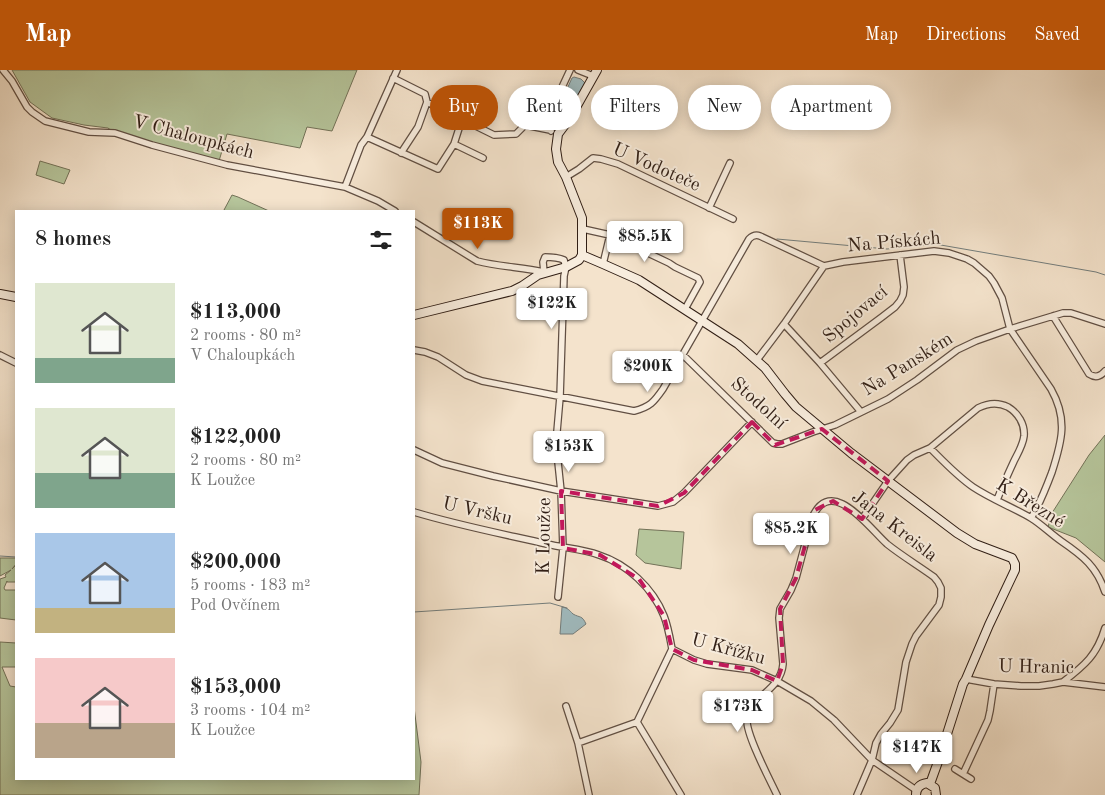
<!DOCTYPE html>
<meta charset="utf-8">
<style>
body{margin:0;font-family:"Old Standard TT",serif;background:#f2f2f2;color:#222;height:100vh;display:flex;flex-direction:column;font-size:19px;white-space:nowrap}
*{box-sizing:border-box;margin:0}
p{font-size:16px;color:#767676}
.icon{flex:none;width:28px;height:28px;fill:none;stroke:currentColor;stroke-width:2;stroke-linecap:round;stroke-linejoin:round}
.map{position:relative;flex:1;overflow:hidden}
.sheet{position:absolute;left:15px;top:140px;width:400px;height:570px;display:flex;flex-direction:column;background:#fff;border-radius:0px;box-shadow:0 2px 12px #0003}
.sheet>*{flex:none}
.top-card{position:absolute;left:430px;top:15px;width:475px;height:45px;display:flex;gap:10px}
.price{position:absolute;translate:-50% -42px;padding:0 11px;border-radius:5px;background:#fff;color:#222;font-size:16px;line-height:32px;filter:drop-shadow(0 1px 2px #0008)}
.price::after{content:'';position:absolute;left:50%;top:30px;width:15px;height:11px;margin-left:-8px;background:inherit;clip-path:polygon(0 0,100% 0,50% 100%)}
.price.current{background:#b45309;color:#fff}
ul{padding:0;list-style:none}
li{display:flex;align-items:center;gap:15px;height:125px;padding:0 20px}
li span{display:grid;place-items:center;flex:none;width:140px;height:100px;border-radius:0px;color:#555}
li>.icon{margin-inline-start:auto}
span .icon{width:60px;height:60px;fill:#fffc;stroke-width:1}
li b{font-size:21px}
h2{display:flex;justify-content:space-between;align-items:center;height:60px;padding:0 20px;font-size:21px}
.pill{padding:0 18px;border-radius:22px;background:#fff;box-shadow:0 2px 12px #0003;font-size:18px;line-height:45px}
.pill.current{background:#b45309;color:#fff}
header{display:flex;align-items:center;gap:30px;box-sizing:border-box;height:70px;padding:0 25px;background:#b45309;color:#fff}
header strong{font-size:24px}
nav{display:flex;gap:28px;margin-inline-start:auto;font-size:18px}
.map>svg:first-child{display:block}
</style>
<header>
<strong>Map</strong>
<nav><a>Map</a><a>Directions</a><a>Saved</a></nav>
</header>
<div class="map">
<svg width="1105" height="725" viewBox="0 0 1105 725">
<rect width="100%" height="100%" fill="#f4e3cc"/>
<filter id="stains"><feTurbulence type="fractalNoise" baseFrequency=".004" numOctaves="4"/><feColorMatrix values="0 0 0 0 .2 0 0 0 0 .09 0 0 0 0 .02 0 0 0 .5 -.17"/></filter>
<radialGradient id="worn" r=".72"><stop offset=".6" stop-color="#630" stop-opacity="0"/><stop offset="1" stop-color="#630" stop-opacity=".3"/></radialGradient>
<path fill="#b6c59b" stroke="#737258" d="M12,0H357L332,61L307,57L300,78L227,64L219,91L112,61L108,58L84,55L52,48L30,32Z
M40,91L70,100L64,114L36,105Z
M232,125L238,127L269,141H227L224,140Z
M1105,365V492L1076,468L1048,457L1052,443L1089,385Z
M639,459L684,462L681,499L645,493L636,485Z
M0,488H16V494L12,499L16,495V512H7V511L4,518L5,520H16V550L0,548V509L6,507L5,505L11,500L0,506Z
M0,572L16,573V597H2L10,616L16,617V709H414V637L421,692L419,725H0Z"/>
<path fill="#a0bcc1" stroke="#737d7c" d="M574,7L581,9L585,13L565,48L556,43L572,8Z
M562,537C568,538 569,540 573,544C580,548 582,545 586,554L573,564H560Z"/>
<g fill="none" stroke-linecap="round" stroke-linejoin="round">
<path stroke="#737d7c" stroke-width="1" d="M777,169L887,179L935,174L1096,202L1105,205
M0,486L16,487
M414,542L550,533L567,538"/>
<g stroke="#614f43" stroke-width="8">
<path id="street" d="M3,0L12,11L27,37L32,42L45,51L89,62L115,63L152,75L227,95L345,117L378,131L395,141
M578,0L593,6
M393,8L425,24L427,32
M551,61L550,60V43L570,0
M367,67L438,99L454,74L462,49
M454,74L483,88
M401,83L418,57L427,32L494,65L516,64L525,55L550,60
M566,107L579,99L593,88L601,89L618,94L733,149
M345,117L361,75L367,67L397,0
M709,138L730,93
M414,152L477,191C499,197 522,197 544,202L543,192L545,187C552,187 557,187 564,190L566,197L564,206L560,327L556,373L561,421L563,478L558,527
M583,159L610,165L669,193L675,197L698,208L700,212L685,239
M603,194L610,165
M1053,246L1089,304C1095,308 1100,307 1105,301
M784,254L820,293L861,342
M414,280L425,282L438,287L466,305L482,311L634,341C650,337 654,332 663,319L749,169C752,166 755,164 760,166L824,196
M0,285L16,293
M683,285L773,373L777,374H782L813,362L835,355L888,329L917,310L957,280L976,271L1010,259L1063,243H1071L1105,254
M757,290L784,254L824,196L843,192L934,181L949,183L967,189L974,193L989,206L994,213L1002,228L1010,259L1051,319C1068,349 1062,371 1052,402C1046,418 1040,434 1031,448
M820,293L882,247L895,237L900,231L903,225L904,217L900,185
M930,378C944,392 957,406 973,417C991,429 1012,437 1031,448C1041,454 1051,464 1061,471C1083,486 1097,497 1105,522
M414,380L442,393L493,406L561,421L658,436L673,432L684,423L752,352
M414,442C457,455 503,464 547,474C564,478 583,479 599,485C627,494 653,518 664,546C668,556 670,568 672,579L637,652L578,673
M862,449L888,411L907,390L914,385L930,378L978,338C988,333 998,332 1008,337C1018,343 1025,354 1024,366C1023,375 1018,383 1014,391C1008,404 1002,417 997,430
M672,579L694,590L707,594L752,600L777,611L811,631L834,650L872,690L916,720
M966,609L994,614L1021,616H1039L1053,614L1063,612L1105,617
M1063,612C1085,595 1097,585 1105,558
M566,636L578,673L589,725
M637,652L681,725
M955,699L971,709
M963,704L988,650L990,641L994,614
M777,725C770,710 746,665 747,650C747,639 755,632 763,625C773,616 782,608 783,594L779,548L780,539L791,520L796,508L812,448C831,404 869,458 887,474C902,486 919,496 934,507L938,512L941,518V527L939,535L916,566L912,574L906,592L898,640L890,653L881,664L876,673L872,690L857,725"/>
</g>
<g stroke="#301e15" stroke-width="10">
<path id="secondary" d="M582,185L603,194L639,210L738,274L765,298L785,324L796,337L851,383L957,463L975,474L1012,488L1015,494V500L989,555L966,609L963,614L939,689L930,714
M582,185V148L566,107L558,92L556,79L558,64L570,48L597,0
M0,224L16,227
M414,245L512,221L522,216L538,205L566,197L579,190L582,185
M916,725C916,718 920,714 927,713L935,718L936,725"/>
</g>
<use href="#street" stroke="#f8edde" stroke-width="5.5"/>
<use href="#secondary" stroke="#f8edde" stroke-width="8"/>
</g>
<path fill="none" stroke="#c2185b" stroke-width="4" stroke-dasharray="10 6" stroke-linejoin="round" d="M752,352L775,375L822,359L888,411L862,449L833,431L815,440L796,508L780,539L783,594L777,611L752,600L694,590L672,579L664,546L639,509L600,485L563,478L561,421L658,436L684,423Z"/>
<g text-anchor="middle" dominant-baseline="central" stroke-width="4" stroke-linejoin="round" paint-order="stroke">
<g font-size="19" fill="#301e15" stroke="#f8edde">
<text transform="translate(193 68) rotate(15)">V Chaloupkách</text>
<text transform="translate(656 98) rotate(24)">U Vodoteče</text>
<text transform="translate(894 173) rotate(-5)">Na Pískách</text>
<text transform="translate(856 245) rotate(-40)">Spojovací</text>
<text transform="translate(908 295) rotate(-32)">Na Panském</text>
<text transform="translate(758 334) rotate(42)">Stodolní</text>
<text transform="translate(1030 434) rotate(32)">K Březné</text>
<text transform="translate(477 442) rotate(13)">U Vršku</text>
<text transform="translate(894 457) rotate(38)">Jana Kreisla</text>
<text transform="translate(545 466) rotate(-89)">K Loužce</text>
<text transform="translate(728 580) rotate(15)">U Křížku</text>
<text transform="translate(1036 598) rotate(1)">U Hranic</text>
</g>
</g>
<rect width="100%" height="100%" filter="url(#stains)"/>
<rect width="100%" height="100%" fill="url(#worn)"/>
</svg>
<b class="price current" style="left:478px;top:180px">$113K</b>
<b class="price" style="left:645px;top:193px">$85.5K</b>
<b class="price" style="left:552px;top:260px">$122K</b>
<b class="price" style="left:648px;top:323px">$200K</b>
<b class="price" style="left:569px;top:403px">$153K</b>
<b class="price" style="left:791px;top:485px">$85.2K</b>
<b class="price" style="left:738px;top:663px">$173K</b>
<b class="price" style="left:917px;top:704px">$147K</b>
<div class="top-card">
<a class="pill current">Buy</a>
<a class="pill">Rent</a>
<a class="pill">Filters</a>
<a class="pill">New</a>
<a class="pill">Apartment</a>
</div>
<section class="sheet">
<h2>8 homes<svg class="icon" aria-label="filters" viewBox="0 0 24 24"><path d="M4 7h16M4 17h16"/><circle cx="9" cy="7" r="2"/><circle cx="15" cy="17" r="2"/></svg></h2>
<ul>
<li><span style="background:linear-gradient(#dfe7d0 75%,#7fa58c 0)"><svg class="icon" aria-label="home" viewBox="0 0 24 24"><path d="M3 11l9-7 9 7M6 9v11h12V9"/></svg></span><div><b>$113,000</b><p>2 rooms · 80 m²</p><p>V Chaloupkách</p></div></li>
<li><span style="background:linear-gradient(#dfe7d0 65%,#7fa58c 0)"><svg class="icon" aria-label="home" viewBox="0 0 24 24"><path d="M3 11l9-7 9 7M6 9v11h12V9"/></svg></span><div><b>$122,000</b><p>2 rooms · 80 m²</p><p>K Loužce</p></div></li>
<li><span style="background:linear-gradient(#a9c7e8 75%,#c2b280 0)"><svg class="icon" aria-label="home" viewBox="0 0 24 24"><path d="M3 11l9-7 9 7M6 9v11h12V9"/></svg></span><div><b>$200,000</b><p>5 rooms · 183 m²</p><p>Pod Ovčínem</p></div></li>
<li><span style="background:linear-gradient(#f6c9c9 65%,#b9a48a 0)"><svg class="icon" aria-label="home" viewBox="0 0 24 24"><path d="M3 11l9-7 9 7M6 9v11h12V9"/></svg></span><div><b>$153,000</b><p>3 rooms · 104 m²</p><p>K Loužce</p></div></li>
</ul>
</section>
</div>
